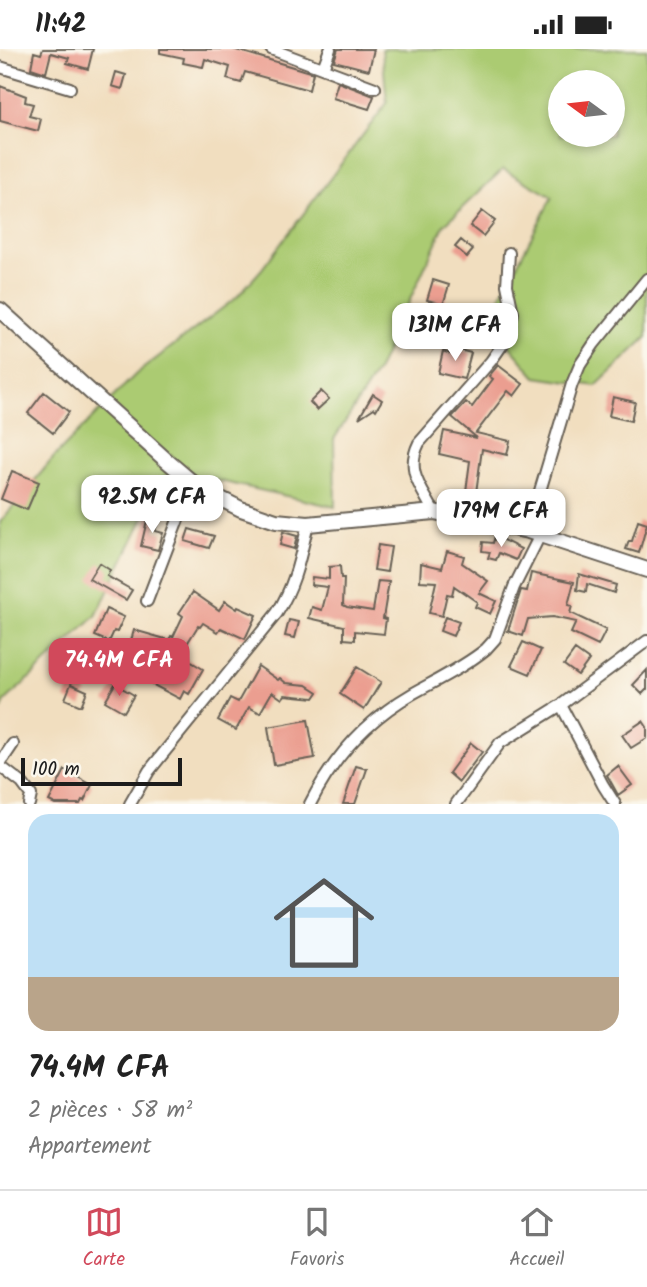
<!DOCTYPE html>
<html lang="fr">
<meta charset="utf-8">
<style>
body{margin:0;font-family:Kalam,sans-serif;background:#f6f6f6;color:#222;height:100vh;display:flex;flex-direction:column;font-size:26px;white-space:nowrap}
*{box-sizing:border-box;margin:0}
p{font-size:23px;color:#767676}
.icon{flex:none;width:38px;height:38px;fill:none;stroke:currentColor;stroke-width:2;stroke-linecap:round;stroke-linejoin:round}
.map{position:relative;height:755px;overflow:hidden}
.side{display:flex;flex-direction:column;background:#fff;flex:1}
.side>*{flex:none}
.needle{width:46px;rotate:285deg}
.buttons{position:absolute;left:548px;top:21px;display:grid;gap:14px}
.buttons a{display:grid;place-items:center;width:77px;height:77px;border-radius:50%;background:#fff;box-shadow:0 4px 10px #0003;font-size:35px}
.scale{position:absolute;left:21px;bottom:18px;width:161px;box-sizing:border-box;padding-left:7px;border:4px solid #1c1c1c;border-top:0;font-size:19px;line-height:24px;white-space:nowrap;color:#1c1c1c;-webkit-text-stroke:5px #fbf7ec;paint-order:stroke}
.price{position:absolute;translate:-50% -60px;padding:0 16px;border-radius:14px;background:#fff;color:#222;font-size:23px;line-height:46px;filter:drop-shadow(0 2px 4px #0008)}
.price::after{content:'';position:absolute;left:50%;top:42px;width:21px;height:16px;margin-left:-10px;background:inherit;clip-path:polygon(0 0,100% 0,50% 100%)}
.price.selected{background:#d1495b;color:#fff}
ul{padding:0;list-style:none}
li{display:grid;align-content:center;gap:14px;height:371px;padding:0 28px}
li+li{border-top:2px solid #e0e0e0}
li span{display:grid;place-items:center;height:217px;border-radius:21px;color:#555}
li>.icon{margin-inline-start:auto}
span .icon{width:126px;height:126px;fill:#fffc;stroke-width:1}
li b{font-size:30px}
.status{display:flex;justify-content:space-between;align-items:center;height:49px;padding:0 35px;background:#fff;direction:ltr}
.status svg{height:19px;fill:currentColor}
.dock{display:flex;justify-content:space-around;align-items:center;height:98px;border-top:2px solid #e0e0e0;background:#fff;font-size:19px;color:#767676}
.dock a{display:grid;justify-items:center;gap:4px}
.dock .selected{color:#d1495b}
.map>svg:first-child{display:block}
</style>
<div class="status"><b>11:42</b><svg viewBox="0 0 49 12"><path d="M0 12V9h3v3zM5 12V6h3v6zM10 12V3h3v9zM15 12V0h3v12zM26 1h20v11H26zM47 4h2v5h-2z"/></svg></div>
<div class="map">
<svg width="647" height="755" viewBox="0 0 647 755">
<rect width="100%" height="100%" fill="#fbf7ec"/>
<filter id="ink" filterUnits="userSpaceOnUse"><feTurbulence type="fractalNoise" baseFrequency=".0143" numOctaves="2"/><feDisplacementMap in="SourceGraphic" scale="14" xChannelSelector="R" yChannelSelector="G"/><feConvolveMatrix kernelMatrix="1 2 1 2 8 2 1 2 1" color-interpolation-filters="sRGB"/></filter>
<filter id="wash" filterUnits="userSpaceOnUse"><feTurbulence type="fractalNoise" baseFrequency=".00686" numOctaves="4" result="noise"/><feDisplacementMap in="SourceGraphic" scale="28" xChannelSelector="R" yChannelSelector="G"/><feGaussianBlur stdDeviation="1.57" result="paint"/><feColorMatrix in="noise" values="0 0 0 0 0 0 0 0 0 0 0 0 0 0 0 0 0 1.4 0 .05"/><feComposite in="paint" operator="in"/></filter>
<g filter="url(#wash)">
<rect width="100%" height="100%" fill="#f1debf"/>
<path fill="#abcb72" stroke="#647447" stroke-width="2" fill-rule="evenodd" d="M382,0H647V288L596,337L536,328L488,272L552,148L503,120L444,176L377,323L334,390L335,458L211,430L164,427L96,567L6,651L0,663V473L55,407L136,325L237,248L261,221L387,54ZM560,33H612V86H560Z"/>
<g id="blocks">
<path fill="#eb9e90" d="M43,0H93L88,20L67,14L69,9L51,4L46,24L31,19L34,3L41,5Z
M160,0H233L313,24L309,41L245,23L241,34L227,30L230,18L205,10L203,18L183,14L184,9L160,4Z
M338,0H374L369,21L334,12Z
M116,23L126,26L122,40L112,37Z
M338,33L374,47L369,60L333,49Z
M0,37L26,47L25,53L33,55L29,67L41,70L38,82L0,72Z
M482,162L495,172L483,187L470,177Z
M461,191L473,201L467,208L455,198Z
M433,231L449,236L442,259L446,262L435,284L423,279L437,253L427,251Z
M399,272L417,280L412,292L394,284Z
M452,299L471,304L464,330L438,324L443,302L450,305Z
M498,316L523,335L514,347L508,342L476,384L510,392L507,406L482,400L475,451L465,450L470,412L439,405L444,382L477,389L452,368L466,353L472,358L493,330L489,327Z
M321,342L329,350L317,361L310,353Z
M44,343L69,363L53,384L28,364Z
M373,345L382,351L376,361L374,359L359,369Z
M613,348L635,353L631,372L609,367Z
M12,422L39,433L27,461L1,450Z
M500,444L524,451L519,470L494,462Z
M148,467L159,470L155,482L163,484L158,501L141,497Z
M638,472L647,475L639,504L626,500L629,492H632Z
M189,480L214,487L209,499L185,492Z
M283,483L297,487L294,500L280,496Z
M495,487L521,500L516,511L499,504L496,511L488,509L490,503L482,502L483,493L493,494Z
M378,496L391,498L387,523L374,521Z
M447,502L464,507L462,514L488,532L479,544L496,552L490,565L475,558L477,553L454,537L452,546L447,545L442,567L429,564L436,533L420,532L421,514L442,519Z
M99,514L110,521L107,527L132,541L126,551L89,530Z
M340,517L341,529H344L343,556L347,558L373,562L378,532L389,533L383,569L386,570L384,585L355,582V591L344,590V577L309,569L312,558L322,561L328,538L311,536L312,528L329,530V518Z
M531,524L574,533L568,556L572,557L570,564L606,581L598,597L571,584L576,573L552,568L528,570L523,587L508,582L521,541L527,542Z
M579,525L616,536L614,544L587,535L586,543L577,541Z
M193,543L219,561L225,552L237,560L238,558L256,566L245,590L221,579L218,583L203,574L200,578L198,577L180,606L203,620L189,645L184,642L180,650L142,630L154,606L129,599L134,581L169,591L171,587L173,588L183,567L179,564Z
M106,560L124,568L117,583L114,582L109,593L95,587Z
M445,568L459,573L453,587L440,582Z
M289,571L299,573L295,589L285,587Z
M523,593L541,601L530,625L511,617Z
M575,601L589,611L578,626L564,616Z
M258,617L278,631L280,629L286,634L307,636L318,643L314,649L285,646L282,650L272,643L260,664L249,658L236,681L218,671L230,649L238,653Z
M357,618L381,633L364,661L340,645Z
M647,621V640L642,645L633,636Z
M71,635L87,642L81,657L65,650Z
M115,635L134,646L124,663L105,652Z
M308,671L315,709L274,716L268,678Z
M643,672L647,678V689L631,699L622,686Z
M471,694L482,703L459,733L449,724Z
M356,717L367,720L355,755H343Z
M618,717L632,736L618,746L607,726Z
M65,721L92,736L84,752L82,751L80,755H55L49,752Z"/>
</g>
</g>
<g filter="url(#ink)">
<use href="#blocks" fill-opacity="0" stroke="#676055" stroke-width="2"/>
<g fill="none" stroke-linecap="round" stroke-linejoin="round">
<g stroke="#676055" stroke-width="14">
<path id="minor" d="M271,0L375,39
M0,18L70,39
M323,19L330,0
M434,463C421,438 405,422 419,394L491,312L507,289L513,264L507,236L509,204
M528,482L572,335L580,316L594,295L647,230
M147,552L181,463L199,439
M561,656L603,736L615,755
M13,695L1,713V718L22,734L31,746L29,755
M130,755L149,722L277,564C296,534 300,508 308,475
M310,755C333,709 367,671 412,645C437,631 464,618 486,600L495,590L514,538L540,486
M456,755L500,694L561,656L647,592"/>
</g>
<g stroke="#676055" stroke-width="18">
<path id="tertiary" d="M0,261L166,411L199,439L241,460L276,472L308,475L434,463L528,482L647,521"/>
</g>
<use href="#minor" stroke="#fff" stroke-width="10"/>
<use href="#tertiary" stroke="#fff" stroke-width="14"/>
</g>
</g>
</svg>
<div class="buttons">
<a><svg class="needle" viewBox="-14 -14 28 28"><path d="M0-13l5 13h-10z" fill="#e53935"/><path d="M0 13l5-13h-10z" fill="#767676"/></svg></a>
</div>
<div class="scale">100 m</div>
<b class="price" style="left:455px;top:314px">131M CFA</b>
<b class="price" style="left:152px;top:486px">92.5M CFA</b>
<b class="price" style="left:501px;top:500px">179M CFA</b>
<b class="price selected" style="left:119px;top:649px">74.4M CFA</b>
</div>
<section class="side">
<ul>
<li><span style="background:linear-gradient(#bfe0f5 75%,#b9a48a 0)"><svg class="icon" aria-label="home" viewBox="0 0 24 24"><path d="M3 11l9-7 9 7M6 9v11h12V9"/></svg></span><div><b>74.4M CFA</b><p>2 pièces · 58 m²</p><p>Appartement</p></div></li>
</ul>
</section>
<nav class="dock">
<a class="selected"><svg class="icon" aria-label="map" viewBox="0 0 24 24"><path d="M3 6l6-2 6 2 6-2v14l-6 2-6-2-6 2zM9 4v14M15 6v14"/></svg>Carte</a>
<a><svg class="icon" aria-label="saved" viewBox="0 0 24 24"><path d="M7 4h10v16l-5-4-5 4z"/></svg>Favoris</a>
<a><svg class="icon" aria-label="home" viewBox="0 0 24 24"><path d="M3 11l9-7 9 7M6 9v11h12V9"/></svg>Accueil</a>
</nav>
